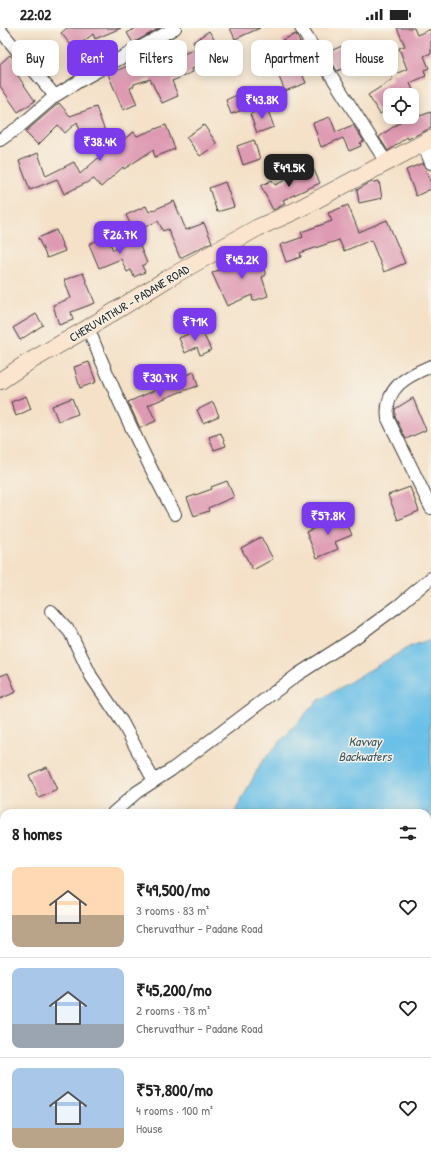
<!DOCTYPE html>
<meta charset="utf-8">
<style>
body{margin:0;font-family:"Patrick Hand",sans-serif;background:#f6f6f6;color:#222;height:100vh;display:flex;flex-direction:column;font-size:15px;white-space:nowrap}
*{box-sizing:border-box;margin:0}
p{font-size:13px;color:#767676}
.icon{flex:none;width:22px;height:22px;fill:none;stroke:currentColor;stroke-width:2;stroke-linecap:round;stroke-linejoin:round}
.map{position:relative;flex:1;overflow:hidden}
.sheet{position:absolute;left:0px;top:781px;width:431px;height:356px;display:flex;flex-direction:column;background:#fff;border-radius:12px 12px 0 0;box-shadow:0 2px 10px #0003}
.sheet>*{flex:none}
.hud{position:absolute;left:12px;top:12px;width:407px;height:36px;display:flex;gap:8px}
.buttons{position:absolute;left:383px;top:60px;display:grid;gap:8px}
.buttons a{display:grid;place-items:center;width:36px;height:36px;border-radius:8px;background:#fff;box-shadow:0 2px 10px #0003;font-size:20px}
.price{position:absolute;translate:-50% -34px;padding:0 9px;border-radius:8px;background:#7c3aed;color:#fff;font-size:13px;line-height:26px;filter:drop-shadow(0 1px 2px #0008)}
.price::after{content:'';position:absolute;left:50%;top:24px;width:12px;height:9px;margin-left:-6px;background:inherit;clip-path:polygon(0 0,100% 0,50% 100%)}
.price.active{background:#222;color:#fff}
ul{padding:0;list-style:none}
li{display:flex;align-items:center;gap:12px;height:100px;padding:0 12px}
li+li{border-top:1px solid #e0e0e0}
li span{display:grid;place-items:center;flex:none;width:112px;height:80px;border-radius:8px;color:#555}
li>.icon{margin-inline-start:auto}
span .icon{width:48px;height:48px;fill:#fffc;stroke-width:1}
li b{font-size:17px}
h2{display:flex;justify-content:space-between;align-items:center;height:48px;padding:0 12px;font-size:17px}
.pill{padding:0 14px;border-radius:8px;background:#fff;box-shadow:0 2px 10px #0003;font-size:14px;line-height:36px}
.pill.active{background:#7c3aed;color:#fff}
.status{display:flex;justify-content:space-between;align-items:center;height:28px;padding:0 20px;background:#fff;direction:ltr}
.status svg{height:11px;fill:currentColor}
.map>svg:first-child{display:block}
</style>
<div class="status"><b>22:02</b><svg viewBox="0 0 49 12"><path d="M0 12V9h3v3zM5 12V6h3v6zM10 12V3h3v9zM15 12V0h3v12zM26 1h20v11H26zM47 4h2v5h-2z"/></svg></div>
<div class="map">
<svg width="431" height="1137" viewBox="0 0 431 1137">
<rect width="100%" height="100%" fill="#f7f3e8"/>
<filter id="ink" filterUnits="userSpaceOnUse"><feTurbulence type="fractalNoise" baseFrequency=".025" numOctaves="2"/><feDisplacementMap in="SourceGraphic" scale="8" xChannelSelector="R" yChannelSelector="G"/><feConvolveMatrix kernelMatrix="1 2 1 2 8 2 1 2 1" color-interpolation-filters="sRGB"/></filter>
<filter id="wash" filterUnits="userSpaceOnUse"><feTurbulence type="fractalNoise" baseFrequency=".012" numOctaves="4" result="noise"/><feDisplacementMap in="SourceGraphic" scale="16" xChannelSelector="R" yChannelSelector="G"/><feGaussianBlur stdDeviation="0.9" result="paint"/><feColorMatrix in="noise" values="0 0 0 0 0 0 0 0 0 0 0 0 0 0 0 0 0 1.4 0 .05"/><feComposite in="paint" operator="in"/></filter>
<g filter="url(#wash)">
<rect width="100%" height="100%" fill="#f4e1c8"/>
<path fill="#6ac0e7" stroke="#436e82" d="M431,611V1137H326L329,1133H427V785H235L261,735L316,674L409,619Z"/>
<g id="blocks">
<path fill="#de9ab2" d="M67,0H121L95,11L93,6L74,21L61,5Z
M136,0H160L133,15L127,5Z
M230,0H260L235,11Z
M397,0H414L417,7L431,1V25L424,28L429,40L424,42L426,48L410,55L415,67H390V79L380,86L368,67L393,51L391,48L407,41L399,20L405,18Z
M209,3L221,22L192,41L193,44L172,53L178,68L162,75L150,51L134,56V58L130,60L137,76L123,82L108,46L135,35L134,32L152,26L156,38L197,20L193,14Z
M296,6L303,21L289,27L282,12Z
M352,17L358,31L352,34L353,36L337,43L326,25L342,18L344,21Z
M10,27L24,43L18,48L35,73L18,84L0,58V36Z
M300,41L306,55L285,63L279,49Z
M241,65L246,81L231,86L226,72Z
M412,72L420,88L431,84V100L408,111L407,109L388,123L379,109L400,94L397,89H412Z
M59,75L70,88L96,79L106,106L84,114L77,94L65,105L58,97L38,117L25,104Z
M267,80L274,99L257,105L250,86Z
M330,89L336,104L353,97L364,113L360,115L361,118L349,123L343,110L321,119L313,95Z
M166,97L175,121L155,129L153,122L124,141L123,139L101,159L94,151L64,166L57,151L30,162L19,133L38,125L46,148L74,134L80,146L105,124L134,104L137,108Z
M204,97L217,116L200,128L186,109Z
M254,112L260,131L243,137L237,118Z
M423,135L431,155V161L416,168L406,142Z
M313,140L320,155L283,172L285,176L273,182L261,158L272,152L275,157Z
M379,153L382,170L359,175L357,162L369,155Z
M225,154L234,179L217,184L209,160Z
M174,173L186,202L204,195L212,214L180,230L168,201L163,203L158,193L134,204L126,187L146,178L149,184Z
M348,177L359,204L387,192L405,235L384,244L371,212L344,223L339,212L300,225L301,229L286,234L280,217L303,209L301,204L332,193L328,185Z
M56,202L65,223L47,230L38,210Z
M107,208L113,222L137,211L147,235L142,238L145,244L134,249L131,242L127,244L121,231L99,240L89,216Z
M256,223L266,247L262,249L268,268L253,273L252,267L227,278L212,245L238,233L237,230Z
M83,245L95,275L71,284L73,292L59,297L53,277L71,270L64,252Z
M36,286L43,297L20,312L13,300Z
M201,301L211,322L200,327L197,319L185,325L179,310Z
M89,334L96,354L80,360L74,339Z
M194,344L198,358L180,364L148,377L156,393L140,400L128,374L158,361L157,359Z
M26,368L31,381L16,388L11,374Z
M72,370L78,386L58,393L52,378Z
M413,370L426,402L406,411L395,389V381Z
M213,374L219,388L203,395L197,382Z
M221,405L226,418L214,422L209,409Z
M227,453L234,469L208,480L209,483L194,488L187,470L212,461L211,459Z
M410,459L419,483L398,492L388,467Z
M343,487L352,507L335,514L338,521L317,530L306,504Z
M261,509L273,531L253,542L241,520Z
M8,645L16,664L0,671V648Z
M47,739L57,762L39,770L29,747Z"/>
</g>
</g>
<g filter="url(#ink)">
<use href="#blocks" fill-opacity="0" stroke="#3c3a36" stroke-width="1"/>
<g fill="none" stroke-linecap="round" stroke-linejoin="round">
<g stroke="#3c3a36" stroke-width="14">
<path id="street" d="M301,0L386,134
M0,2L55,68
M0,112L19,99L55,68L81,52L175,0
M423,115L431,135
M88,300C114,364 142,426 175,486
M431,338C405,349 384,360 388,391L431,480
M51,583L70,604L91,648L122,694L154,753
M113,785L137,764L171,742L297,647L356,609L398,578L431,550
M0,836L4,837
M0,938L4,945
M106,1133L108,1137"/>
</g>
<g stroke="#3c3a36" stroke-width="18">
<path id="secondary" d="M0,353L27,335L88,300L167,251L257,200L293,184L431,111"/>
</g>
<use href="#street" stroke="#fff" stroke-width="12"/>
<use href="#secondary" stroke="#fbe5cf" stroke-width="17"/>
</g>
</g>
<g text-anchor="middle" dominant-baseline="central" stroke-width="3" stroke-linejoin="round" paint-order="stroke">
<g font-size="12" fill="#1c1c1c" stroke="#f7f3e8">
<text transform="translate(129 275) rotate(-31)">CHERUVATHUR - PADANE ROAD</text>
</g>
<g font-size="13" font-style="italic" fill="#375563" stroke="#f7f3e8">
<text x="365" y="713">Kavvay<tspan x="365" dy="15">Backwaters</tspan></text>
</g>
</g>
</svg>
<div class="buttons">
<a><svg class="icon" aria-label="locate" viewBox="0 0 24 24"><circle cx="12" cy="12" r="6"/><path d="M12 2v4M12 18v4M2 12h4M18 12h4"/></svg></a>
</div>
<b class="price" style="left:262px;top:92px">₹43.8K</b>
<b class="price" style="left:100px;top:134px">₹38.4K</b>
<b class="price active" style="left:289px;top:160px">₹49.5K</b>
<b class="price" style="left:120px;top:227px">₹26.7K</b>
<b class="price" style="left:242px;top:252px">₹45.2K</b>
<b class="price" style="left:195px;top:314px">₹71K</b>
<b class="price" style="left:160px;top:370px">₹30.7K</b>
<b class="price" style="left:328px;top:508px">₹57.8K</b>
<div class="hud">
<a class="pill">Buy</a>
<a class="pill active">Rent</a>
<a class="pill">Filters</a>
<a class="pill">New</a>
<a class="pill">Apartment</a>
<a class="pill">House</a>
</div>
<section class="sheet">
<h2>8 homes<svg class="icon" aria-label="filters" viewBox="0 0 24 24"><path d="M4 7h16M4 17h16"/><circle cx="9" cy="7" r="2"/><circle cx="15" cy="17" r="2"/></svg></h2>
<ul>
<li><span style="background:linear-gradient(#ffd9b3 60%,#b9a48a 0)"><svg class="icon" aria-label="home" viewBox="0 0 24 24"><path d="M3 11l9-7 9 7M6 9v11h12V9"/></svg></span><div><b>₹49,500/mo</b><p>3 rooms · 83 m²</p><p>Cheruvathur - Padane Road</p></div><svg class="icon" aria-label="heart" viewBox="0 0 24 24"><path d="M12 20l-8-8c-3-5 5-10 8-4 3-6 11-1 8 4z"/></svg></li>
<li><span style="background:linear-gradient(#a9c7e8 70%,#9aa5b1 0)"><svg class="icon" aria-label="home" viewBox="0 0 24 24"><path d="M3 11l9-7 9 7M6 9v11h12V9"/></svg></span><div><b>₹45,200/mo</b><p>2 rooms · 78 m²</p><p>Cheruvathur - Padane Road</p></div><svg class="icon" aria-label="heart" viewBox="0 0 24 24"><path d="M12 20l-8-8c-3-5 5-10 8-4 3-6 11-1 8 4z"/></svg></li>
<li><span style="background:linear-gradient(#a9c7e8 75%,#b9a48a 0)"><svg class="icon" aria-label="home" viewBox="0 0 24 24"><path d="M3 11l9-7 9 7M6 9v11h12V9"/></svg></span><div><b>₹57,800/mo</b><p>4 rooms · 100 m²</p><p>House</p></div><svg class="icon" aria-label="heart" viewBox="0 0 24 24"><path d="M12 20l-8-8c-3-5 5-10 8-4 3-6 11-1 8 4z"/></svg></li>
</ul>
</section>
</div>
